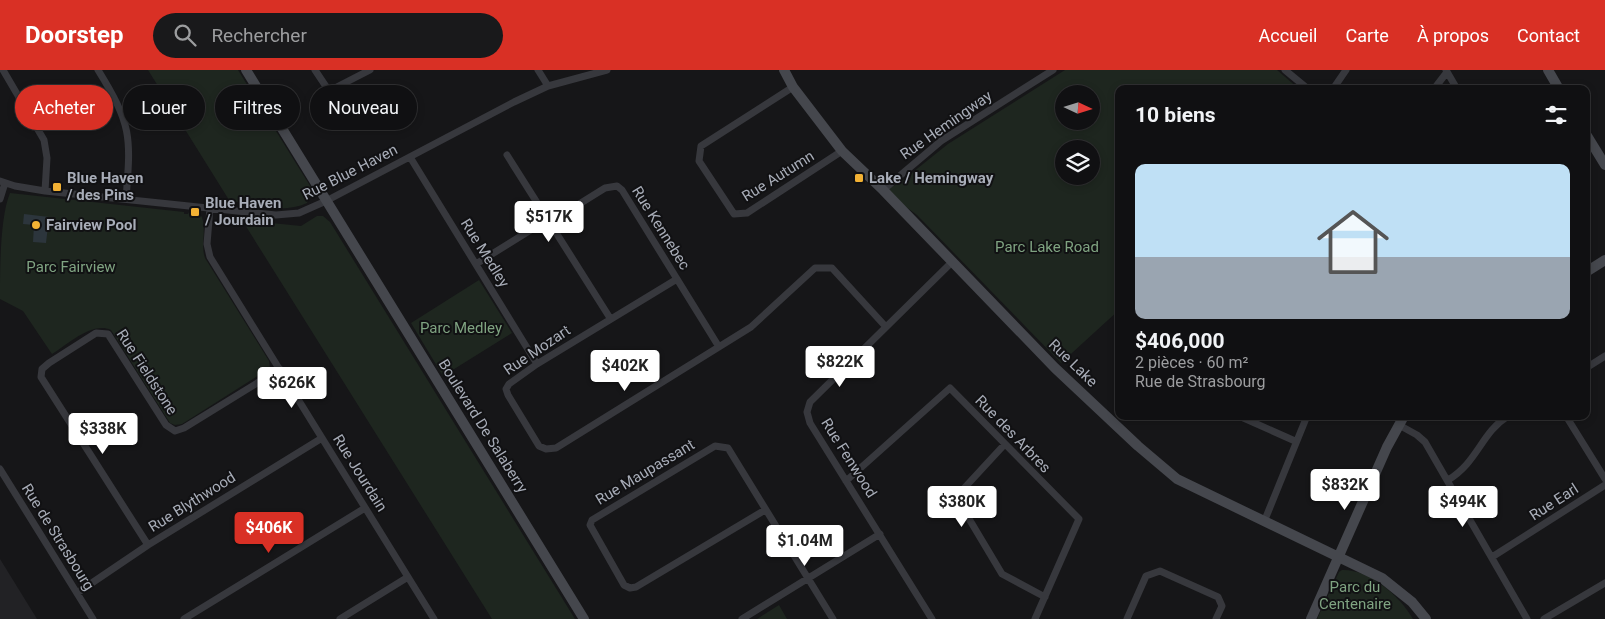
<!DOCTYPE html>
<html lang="fr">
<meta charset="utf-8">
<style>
body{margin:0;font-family:Roboto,sans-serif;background:#19191b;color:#f1f3f6;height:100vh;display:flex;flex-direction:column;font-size:19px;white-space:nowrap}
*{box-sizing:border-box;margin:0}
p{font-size:16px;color:#9c9d9f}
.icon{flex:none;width:28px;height:28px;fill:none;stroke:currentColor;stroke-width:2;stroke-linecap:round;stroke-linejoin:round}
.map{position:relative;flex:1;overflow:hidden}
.drawer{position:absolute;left:1115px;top:15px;width:475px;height:335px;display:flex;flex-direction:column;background:#101012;border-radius:10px;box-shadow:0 2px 8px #0003,0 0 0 1px #303032}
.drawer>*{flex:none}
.hud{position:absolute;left:15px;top:15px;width:475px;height:45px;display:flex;gap:10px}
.needle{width:32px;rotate:94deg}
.controls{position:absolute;left:1055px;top:15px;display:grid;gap:10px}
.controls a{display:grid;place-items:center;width:45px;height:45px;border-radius:50%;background:#101012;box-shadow:0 2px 8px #0003,0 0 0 1px #303032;font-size:25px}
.price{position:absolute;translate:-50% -42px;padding:0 11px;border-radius:5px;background:#fff;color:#222;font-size:16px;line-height:32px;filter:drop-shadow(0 1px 2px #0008)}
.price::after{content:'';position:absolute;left:50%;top:30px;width:15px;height:11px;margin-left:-8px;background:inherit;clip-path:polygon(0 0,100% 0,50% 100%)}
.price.on{background:#d93025;color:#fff}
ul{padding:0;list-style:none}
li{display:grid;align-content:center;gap:10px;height:265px;padding:0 20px}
li span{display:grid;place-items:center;height:155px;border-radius:10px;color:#555}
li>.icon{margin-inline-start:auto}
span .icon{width:90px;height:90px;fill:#fffc;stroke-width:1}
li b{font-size:21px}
h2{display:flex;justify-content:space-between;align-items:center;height:60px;padding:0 20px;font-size:21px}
.pill{padding:0 18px;border-radius:22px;background:#101012;box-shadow:0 2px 8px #0003,0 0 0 1px #303032;font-size:18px;line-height:45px}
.pill.on{background:#d93025;color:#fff}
header{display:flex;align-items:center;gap:30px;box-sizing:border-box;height:70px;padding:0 25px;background:#d93025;color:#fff}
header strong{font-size:24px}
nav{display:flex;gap:28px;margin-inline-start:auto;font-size:18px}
.search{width:350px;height:45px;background:#19191b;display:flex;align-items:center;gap:12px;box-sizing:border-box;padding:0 18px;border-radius:28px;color:#9c9d9f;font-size:19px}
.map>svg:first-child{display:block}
</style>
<header>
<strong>Doorstep</strong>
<div class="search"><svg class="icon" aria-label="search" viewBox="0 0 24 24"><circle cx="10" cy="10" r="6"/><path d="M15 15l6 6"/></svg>Rechercher</div>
<nav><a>Accueil</a><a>Carte</a><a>À propos</a><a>Contact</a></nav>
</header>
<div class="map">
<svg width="1605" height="549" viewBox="0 0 1605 549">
<rect width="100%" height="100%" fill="#161618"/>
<path fill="#222225" d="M0,489L37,549H0Z"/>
<path fill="#1e261f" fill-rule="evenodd" d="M148,0H238L312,119L307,133C284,144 251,135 229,130Z
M1065,0H1277L1299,19H1119V240L1061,293L917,145L883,120L898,114L948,74ZM1064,24H1091V51H1064ZM1064,79H1091V106H1064Z
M10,123L184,142V144H188L189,142L200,144C208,155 200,174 205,188L269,291L270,298L182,354L175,355L170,353L111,260C92,251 67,275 52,284L23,241L0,229C0,198 0,147 10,123Z
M317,146H323L330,152L575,549H492L242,150L301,156Z
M479,210L512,263L443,306L411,253Z
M1342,500C1369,499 1400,526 1413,549H1317L1339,502Z
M779,535L787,549H757Z"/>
<path fill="#2c353c" d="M24,144L49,147L46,173L33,172L34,155L23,154Z"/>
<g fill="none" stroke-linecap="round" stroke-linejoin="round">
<path stroke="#37383d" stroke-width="7" d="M3,0L44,70L47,88L45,121
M98,0C132,55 131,66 126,129
M315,0L329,21L370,0
M538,0L548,16
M1285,0L1308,19
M1446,0L1457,19
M793,17L701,76L699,91L734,144L747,143L842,81
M1333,19L1346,0
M1434,19L1447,2
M507,85L610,248
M410,87L537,294
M0,111L15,116L45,121L276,145L299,143L326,131L514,32L548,16L607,0
M883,120L941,71L1053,0
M0,129L5,113
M210,138L207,174L210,187L434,549
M476,194L537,156L560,146L605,118L617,116L622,120L719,277
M677,209L537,294L509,314L506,319L508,325L539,376L546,379L556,378L751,257L815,198H832L886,257
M1586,298L1605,286
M1239,346L1295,371
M1566,346L1605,409
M1399,355L1417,365L1425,372L1527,549
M1004,375L956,427L1002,504L1045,527
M0,399L93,549
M1448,410C1478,392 1481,363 1508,346
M846,411L950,318L1079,449L1035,549
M765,440L636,517L630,518L624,515L590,455L592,450L715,376L728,378L833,549
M1264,452L1307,346
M148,475L41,307L42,299L49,293L96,263L108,264L166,355L175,361L184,358L280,299
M1492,487L1605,415
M77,523L148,475L322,368
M184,549L365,438
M340,549L408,507
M742,549L880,464
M932,549L810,353L807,342L810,332L952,192
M1127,549L1146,506L1160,501L1218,527L1222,536L1216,549
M1544,549L1605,513"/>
<path stroke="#45474d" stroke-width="10" d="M246,0L584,549
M784,0L793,17L842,81L883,120L1055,298L1138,376L1177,409L1382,508L1412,532L1426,549
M1548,0L1559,19
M1586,64L1605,95
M1586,202L1605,190
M1311,549L1387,377L1404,346"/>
</g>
<g fill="#f2b134" stroke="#111113" stroke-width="2">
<rect x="854" y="103" width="10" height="10" rx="2.5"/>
<rect x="52" y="112" width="10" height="10" rx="2.5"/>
<rect x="190" y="137" width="10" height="10" rx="2.5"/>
<circle cx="36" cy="155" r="5"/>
</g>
<g text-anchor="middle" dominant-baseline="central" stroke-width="4" stroke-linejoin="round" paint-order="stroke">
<g font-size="15" fill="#a8adb8" stroke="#111113">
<text transform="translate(946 55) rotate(-35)">Rue Hemingway</text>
<text transform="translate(350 102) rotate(-27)">Rue Blue Haven</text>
<text transform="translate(778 106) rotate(-32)">Rue Autumn</text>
<text transform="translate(661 158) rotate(58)">Rue Kennebec</text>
<text transform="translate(485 183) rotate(58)">Rue Medley</text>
<text transform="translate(537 280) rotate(-34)">Rue Mozart</text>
<text transform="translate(1073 293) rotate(44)">Rue Lake</text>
<text transform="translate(147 302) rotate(57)">Rue Fieldstone</text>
<text transform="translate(483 356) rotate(58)">Boulevard De Salaberry</text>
<text transform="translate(1013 364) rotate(46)">Rue des Arbres</text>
<text transform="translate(849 388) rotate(58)">Rue Fenwood</text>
<text transform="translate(645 402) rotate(-31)">Rue Maupassant</text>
<text transform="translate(360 403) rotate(58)">Rue Jourdain</text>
<text transform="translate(192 432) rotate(-32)">Rue Blythwood</text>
<text transform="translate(1554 432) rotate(-33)">Rue Earl</text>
<text transform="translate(58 467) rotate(58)">Rue de Strasbourg</text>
</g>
<g font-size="15" font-weight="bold" fill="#a8adb8" stroke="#111113" text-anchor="start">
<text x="67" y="108">Blue Haven<tspan x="67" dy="17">/ des Pins</tspan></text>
<text x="869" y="108">Lake / Hemingway</text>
<text x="205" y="133">Blue Haven<tspan x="205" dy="17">/ Jourdain</tspan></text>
<text x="46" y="155">Fairview Pool</text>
</g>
<g font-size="15" fill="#7fa381" stroke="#111113">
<text x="1047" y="177">Parc Lake Road</text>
<text x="71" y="197">Parc Fairview</text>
<text x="461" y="258">Parc Medley</text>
<text x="1355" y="517">Parc du<tspan x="1355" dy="17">Centenaire</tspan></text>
</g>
</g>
</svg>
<div class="controls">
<a><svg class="needle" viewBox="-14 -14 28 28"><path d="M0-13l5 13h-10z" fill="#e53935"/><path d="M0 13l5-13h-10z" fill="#9c9d9f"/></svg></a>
<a><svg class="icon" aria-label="layers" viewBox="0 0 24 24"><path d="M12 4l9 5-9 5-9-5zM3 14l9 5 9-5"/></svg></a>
</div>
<b class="price" style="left:549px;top:173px">$517K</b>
<b class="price" style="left:840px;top:318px">$822K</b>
<b class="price" style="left:625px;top:322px">$402K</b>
<b class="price" style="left:292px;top:339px">$626K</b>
<b class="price" style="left:103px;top:385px">$338K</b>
<b class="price" style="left:1345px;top:441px">$832K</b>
<b class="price" style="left:962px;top:458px">$380K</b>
<b class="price" style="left:1463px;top:458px">$494K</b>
<b class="price on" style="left:269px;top:484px">$406K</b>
<b class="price" style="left:805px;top:497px">$1.04M</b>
<div class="hud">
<a class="pill on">Acheter</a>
<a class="pill">Louer</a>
<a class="pill">Filtres</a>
<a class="pill">Nouveau</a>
</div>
<section class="drawer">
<h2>10 biens<svg class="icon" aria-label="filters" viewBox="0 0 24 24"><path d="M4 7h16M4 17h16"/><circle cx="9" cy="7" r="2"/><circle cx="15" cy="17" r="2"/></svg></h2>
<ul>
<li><span style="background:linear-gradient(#bfe0f5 60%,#9aa5b1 0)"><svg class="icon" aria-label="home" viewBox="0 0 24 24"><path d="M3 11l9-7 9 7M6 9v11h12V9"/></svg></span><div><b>$406,000</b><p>2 pièces · 60 m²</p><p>Rue de Strasbourg</p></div></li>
</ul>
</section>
</div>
